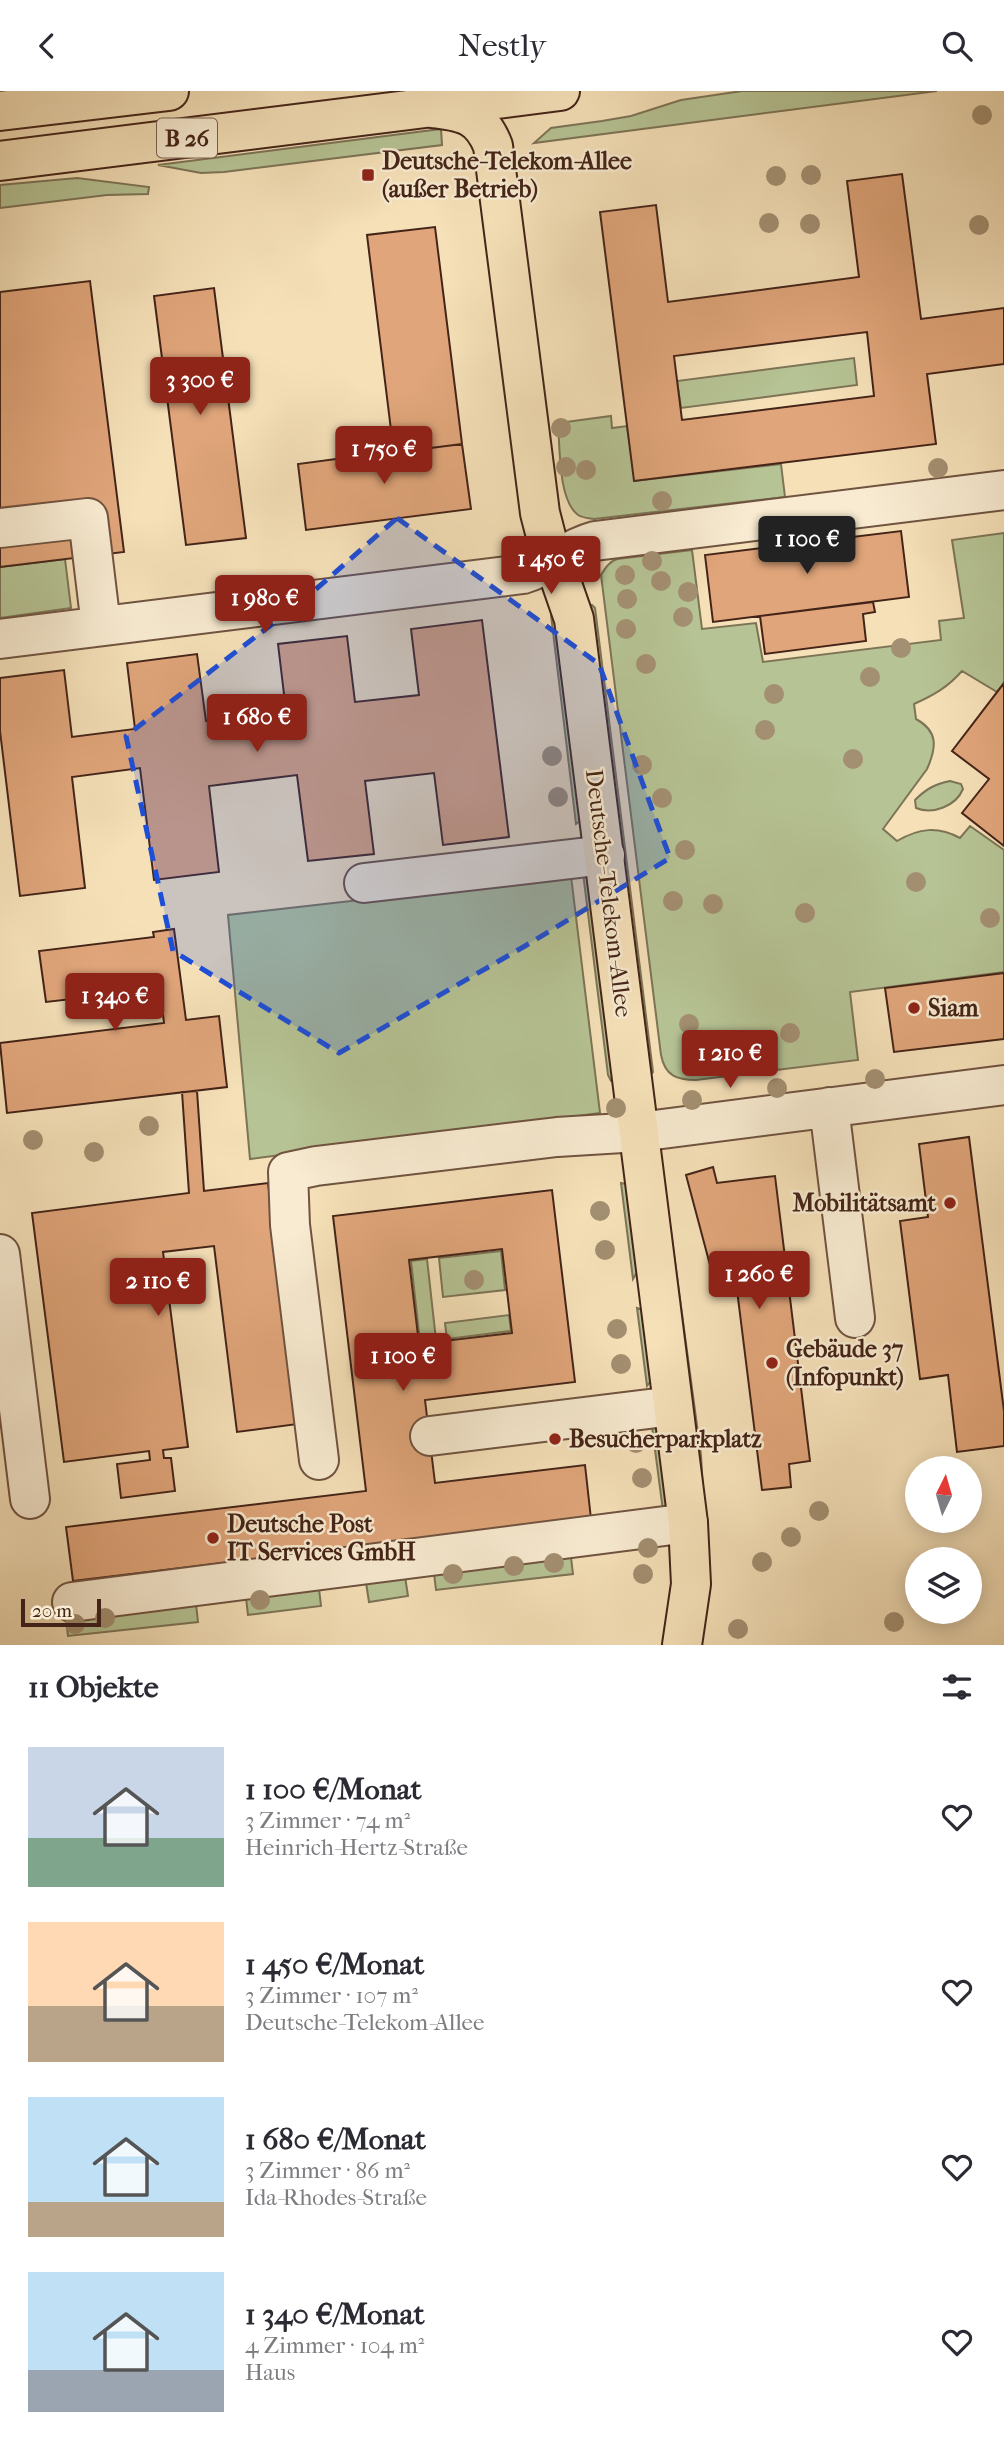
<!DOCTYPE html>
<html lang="de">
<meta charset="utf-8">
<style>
body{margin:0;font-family:"IM FELL French Canon",serif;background:#f7f7f7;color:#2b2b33;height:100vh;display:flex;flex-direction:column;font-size:26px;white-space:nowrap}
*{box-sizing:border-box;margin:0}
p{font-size:23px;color:#7c7c81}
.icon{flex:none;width:38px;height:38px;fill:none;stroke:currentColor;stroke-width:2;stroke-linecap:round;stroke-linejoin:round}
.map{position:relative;height:1554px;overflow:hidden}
.details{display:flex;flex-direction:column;background:#fff;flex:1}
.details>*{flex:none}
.needle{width:46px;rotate:5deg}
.tools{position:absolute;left:905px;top:1365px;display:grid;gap:14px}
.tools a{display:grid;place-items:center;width:77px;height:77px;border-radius:50%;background:#fff;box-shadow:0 4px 18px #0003;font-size:35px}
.scale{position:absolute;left:21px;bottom:18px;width:80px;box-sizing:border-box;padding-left:7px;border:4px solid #442418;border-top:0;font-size:19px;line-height:24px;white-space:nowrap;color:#442418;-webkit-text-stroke:5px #f8ebd1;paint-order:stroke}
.price{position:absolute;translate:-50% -60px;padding:0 16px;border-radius:7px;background:#8f2418;color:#fff;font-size:23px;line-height:46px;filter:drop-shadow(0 2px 4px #0008)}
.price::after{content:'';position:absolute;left:50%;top:42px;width:21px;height:16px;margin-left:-10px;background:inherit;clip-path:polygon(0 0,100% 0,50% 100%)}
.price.current{background:#222;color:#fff}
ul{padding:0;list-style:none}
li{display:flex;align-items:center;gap:21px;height:175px;padding:0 28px}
li span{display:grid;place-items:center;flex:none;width:196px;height:140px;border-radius:0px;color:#555}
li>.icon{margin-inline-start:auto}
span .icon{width:84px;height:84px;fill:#fffc;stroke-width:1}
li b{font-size:30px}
h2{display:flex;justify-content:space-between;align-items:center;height:84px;padding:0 28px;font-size:30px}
header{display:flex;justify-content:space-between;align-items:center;height:91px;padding:0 28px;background:#fff;font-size:32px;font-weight:600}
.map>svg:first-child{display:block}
</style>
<header><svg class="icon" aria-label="back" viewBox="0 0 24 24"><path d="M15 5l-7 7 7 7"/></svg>Nestly<svg class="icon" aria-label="search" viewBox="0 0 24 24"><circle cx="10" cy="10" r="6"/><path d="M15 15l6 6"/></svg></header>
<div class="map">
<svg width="1004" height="1554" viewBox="0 0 1004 1554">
<rect width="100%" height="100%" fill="#f5e0b8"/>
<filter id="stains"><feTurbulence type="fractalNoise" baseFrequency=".00286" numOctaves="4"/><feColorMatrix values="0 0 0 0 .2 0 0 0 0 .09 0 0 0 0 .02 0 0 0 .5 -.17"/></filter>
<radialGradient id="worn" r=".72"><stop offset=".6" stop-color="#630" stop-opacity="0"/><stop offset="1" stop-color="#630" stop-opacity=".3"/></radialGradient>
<path fill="#b6c394" stroke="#7d7456" stroke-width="2" d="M742,0H937L534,52L551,37L602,30L631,25L681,9Z
M441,38L442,54L224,81L201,82L158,74Z
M77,87L149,96L148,103L107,104L0,117V94Z
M854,267L857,294L681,317L677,290Z
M611,325L612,337L627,335L635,390L781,373L785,406L594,428C588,427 583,427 578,424C558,409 560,356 558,332Z
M1004,442V592L997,601L962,580C948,596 934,604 914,613L916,628C938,640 937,656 927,678L883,738L897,750C919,737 938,735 960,747L970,735L1004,759V881L850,901L858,969L696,989C677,989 665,985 661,964L601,484C606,476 609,471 617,468L692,459L702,538L756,532L763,571L941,549L939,530L964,527L952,449Z
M65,468L71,517L0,527V476Z
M585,514H592L595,517L653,981L650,985Z
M554,519L580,730L576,733L551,524V520Z
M950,690L961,693L963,698C956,715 933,724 916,717L915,709C926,698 935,693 950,690Z
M583,782L590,784L618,990H611L608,984Z
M571,785L600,1022L250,1068L228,824Z
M664,1089L701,1364L703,1399Z
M621,1092L626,1093L639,1178L633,1188Z
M501,1160L505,1199L443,1206L439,1167Z
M427,1168L436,1249L420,1251L411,1170Z
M637,1217L643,1219L653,1287L647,1295Z
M509,1224L511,1240L447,1248L445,1232Z
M651,1328L656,1332L672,1419L663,1420Z
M570,1458L573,1483L436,1499L433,1474Z
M404,1479L408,1505L369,1511L365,1485Z
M318,1489L321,1515L248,1524L245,1498Z
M195,1504L198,1531L68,1545L65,1519Z"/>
<path fill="#e0a57a" stroke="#442418" stroke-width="2" fill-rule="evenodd" d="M902,83L921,228L1004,217V273L927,283L936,353L634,390L600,121L656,114L668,211L859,186L847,90ZM867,241L874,305L682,329L674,265Z
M435,136L462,353L415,359L399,347H392L367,144Z
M90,190L124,461L0,476V201Z
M214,197L246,447L186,454L154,205Z
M392,347H399L415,359L462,353L471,418L306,439L298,373L381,362Z
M901,440L909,506L713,531L705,464Z
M873,511L875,521L863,523L866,550L765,563L760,525Z
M482,529L509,746L443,754L434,682L365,690L374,763L308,770L297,684L209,695L219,781L154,789L140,677L72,686L85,797L20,805L0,640V587L64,579L72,646L135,638L127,572L197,563L206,630L286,620L278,553L347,545L355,611L419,604L411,538Z
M1004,592V755L962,722L989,688L952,660Z
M174,838L186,929L219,925L227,996L7,1022L0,952L164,932L160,898L46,911L39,860L154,846L153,841Z
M1004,882V948L894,961L885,897Z
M197,1000L204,1100L268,1092L298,1333L237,1341L214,1155L163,1161L188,1356L163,1359L164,1367H171L175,1400L121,1407L117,1373L150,1369L149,1360L64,1371L32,1122L189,1102L182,1001Z
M969,1046L1004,1320V1355L957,1361L948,1284L920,1288L900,1130L928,1126L919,1053Z
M713,1076L717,1092L775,1085L810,1370L789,1373L791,1396L762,1399L733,1167L710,1174L686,1084Z
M552,1099L575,1291L425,1309L435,1392L585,1374L591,1428L73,1490L66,1436L366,1400L333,1125ZM502,1158L512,1242L419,1253L409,1169Z"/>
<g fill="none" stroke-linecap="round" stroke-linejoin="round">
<g stroke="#705340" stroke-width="42">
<path id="minor" d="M0,437L88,427L101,535
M0,548L523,483C549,475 569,457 595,450L1004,399
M364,792L605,764
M829,1016L855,1227
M0,1163L30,1408
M430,1345L673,1315
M319,1369L290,1134L288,1081L316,1075L557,1046L639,1041L1004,994
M72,1511L688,1432"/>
</g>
<g stroke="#442418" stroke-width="42">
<path id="major" d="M432,17C463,20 481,24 493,55L540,422L548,453L574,528L688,1432L691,1493L682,1554
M0,20L169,0
M0,70L560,0"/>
</g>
<use href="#minor" stroke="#f8ebd1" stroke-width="38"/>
<use href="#major" stroke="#f5e0b8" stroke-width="38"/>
</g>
<g fill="#a38f71">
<circle cx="982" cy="24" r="10"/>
<circle cx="811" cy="84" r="10"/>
<circle cx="776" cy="85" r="10"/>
<circle cx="769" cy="132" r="10"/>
<circle cx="810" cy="133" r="10"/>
<circle cx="979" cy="134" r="10"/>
<circle cx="561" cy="337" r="10"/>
<circle cx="566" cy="376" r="10"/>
<circle cx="938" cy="377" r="10"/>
<circle cx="586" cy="379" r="10"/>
<circle cx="662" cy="410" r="10"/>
<circle cx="652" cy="470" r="10"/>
<circle cx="625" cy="484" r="10"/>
<circle cx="661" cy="490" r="10"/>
<circle cx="688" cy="501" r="10"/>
<circle cx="627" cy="508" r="10"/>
<circle cx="683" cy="526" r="10"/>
<circle cx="626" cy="538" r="10"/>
<circle cx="901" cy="557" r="10"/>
<circle cx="646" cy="573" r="10"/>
<circle cx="870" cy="586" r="10"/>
<circle cx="774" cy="603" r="10"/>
<circle cx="765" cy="639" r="10"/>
<circle cx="552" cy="665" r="10"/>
<circle cx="853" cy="668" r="10"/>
<circle cx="642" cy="674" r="10"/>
<circle cx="558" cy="706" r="10"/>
<circle cx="662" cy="707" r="10"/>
<circle cx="685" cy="759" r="10"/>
<circle cx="916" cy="791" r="10"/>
<circle cx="673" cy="810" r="10"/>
<circle cx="713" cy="813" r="10"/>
<circle cx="805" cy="822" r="10"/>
<circle cx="990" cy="827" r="10"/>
<circle cx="689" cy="933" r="10"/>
<circle cx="790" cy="942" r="10"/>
<circle cx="703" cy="968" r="10"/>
<circle cx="875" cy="988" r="10"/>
<circle cx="777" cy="997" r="10"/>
<circle cx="692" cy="1009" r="10"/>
<circle cx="616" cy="1017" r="10"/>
<circle cx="149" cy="1035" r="10"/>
<circle cx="33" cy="1049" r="10"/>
<circle cx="94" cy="1061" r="10"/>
<circle cx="600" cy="1120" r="10"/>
<circle cx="605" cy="1159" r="10"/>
<circle cx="474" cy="1189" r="10"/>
<circle cx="617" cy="1238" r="10"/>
<circle cx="621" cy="1273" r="10"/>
<circle cx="636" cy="1352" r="10"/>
<circle cx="642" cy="1387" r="10"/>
<circle cx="819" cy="1420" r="10"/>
<circle cx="791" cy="1446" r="10"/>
<circle cx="648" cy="1457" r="10"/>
<circle cx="762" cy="1471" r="10"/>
<circle cx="554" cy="1472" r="10"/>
<circle cx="514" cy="1475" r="10"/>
<circle cx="453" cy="1483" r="10"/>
<circle cx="643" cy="1483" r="10"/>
<circle cx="260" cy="1509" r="10"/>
<circle cx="105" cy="1527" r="10"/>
<circle cx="894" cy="1531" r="10"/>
<circle cx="75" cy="1533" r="10"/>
<circle cx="738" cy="1538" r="10"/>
</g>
<path fill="#1d4ed8" fill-opacity="0.2" stroke="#1d4ed8" stroke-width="5" stroke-dasharray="14 9" stroke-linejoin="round" d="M397,427L599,573L670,767L525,855L339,962L173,860L126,645L306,507Z"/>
<g fill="#8f2418" stroke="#f8ebd1" stroke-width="2.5">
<rect x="361" y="77" width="14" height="14" rx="3.5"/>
<circle cx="914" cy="917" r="7"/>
<circle cx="950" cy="1112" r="7"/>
<circle cx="772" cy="1272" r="7"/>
<circle cx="555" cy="1348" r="7"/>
<circle cx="213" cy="1447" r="7"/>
</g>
<g text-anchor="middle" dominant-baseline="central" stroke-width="5" stroke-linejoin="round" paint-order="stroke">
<rect fill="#f8ebd1" stroke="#7a6050" stroke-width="2" x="157" y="27.5" width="60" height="39" rx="5"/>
<g font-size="23" font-weight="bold" fill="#442418">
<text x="187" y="47">B 26</text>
</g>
<g font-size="24" font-weight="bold" fill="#442418" stroke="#f8ebd1" text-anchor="start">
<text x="382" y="70">Deutsche-Telekom-Allee<tspan x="382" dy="28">(außer Betrieb)</tspan></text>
<text x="928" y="917">Siam</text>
<text x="936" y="1112" text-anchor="end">Mobilitätsamt</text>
<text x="786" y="1258">Gebäude 37<tspan x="786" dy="28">(Infopunkt)</tspan></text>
<text x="569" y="1348">Besucherparkplatz</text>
<text x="227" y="1433">Deutsche Post<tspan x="227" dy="28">IT Services GmbH</tspan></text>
</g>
<g font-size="24" fill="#442418" stroke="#f8ebd1">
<text transform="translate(609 802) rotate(83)">Deutsche-Telekom-Allee</text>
</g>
</g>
<rect width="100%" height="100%" filter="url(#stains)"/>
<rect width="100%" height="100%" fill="url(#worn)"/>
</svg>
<div class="tools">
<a><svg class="needle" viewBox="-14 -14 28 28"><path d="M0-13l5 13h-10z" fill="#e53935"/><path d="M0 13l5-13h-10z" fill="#7c7c81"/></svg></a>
<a><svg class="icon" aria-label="layers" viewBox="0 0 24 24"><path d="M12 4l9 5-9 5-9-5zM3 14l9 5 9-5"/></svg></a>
</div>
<div class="scale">20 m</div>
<b class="price" style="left:200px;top:326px">3 300 €</b>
<b class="price" style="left:384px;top:395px">1 750 €</b>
<b class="price current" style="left:807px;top:485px">1 100 €</b>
<b class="price" style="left:551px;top:505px">1 450 €</b>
<b class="price" style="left:265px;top:544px">1 980 €</b>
<b class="price" style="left:257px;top:663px">1 680 €</b>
<b class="price" style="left:115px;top:942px">1 340 €</b>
<b class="price" style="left:730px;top:999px">1 210 €</b>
<b class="price" style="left:759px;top:1220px">1 260 €</b>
<b class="price" style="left:158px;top:1227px">2 110 €</b>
<b class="price" style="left:403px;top:1302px">1 100 €</b>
</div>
<section class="details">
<h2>11 Objekte<svg class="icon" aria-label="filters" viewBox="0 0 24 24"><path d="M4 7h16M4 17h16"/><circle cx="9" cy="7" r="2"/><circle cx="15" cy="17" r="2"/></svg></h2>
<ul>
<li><span style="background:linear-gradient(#c9d6e8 65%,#7fa58c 0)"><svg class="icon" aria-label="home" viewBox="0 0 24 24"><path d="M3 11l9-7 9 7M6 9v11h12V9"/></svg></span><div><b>1 100 €/Monat</b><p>3 Zimmer · 74 m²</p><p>Heinrich-Hertz-Straße</p></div><svg class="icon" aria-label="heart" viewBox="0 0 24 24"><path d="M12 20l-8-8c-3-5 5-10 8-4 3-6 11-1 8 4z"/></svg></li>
<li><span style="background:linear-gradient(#ffd9b3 60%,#b9a48a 0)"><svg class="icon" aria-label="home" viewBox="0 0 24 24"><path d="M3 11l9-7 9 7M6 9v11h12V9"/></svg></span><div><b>1 450 €/Monat</b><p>3 Zimmer · 107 m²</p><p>Deutsche-Telekom-Allee</p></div><svg class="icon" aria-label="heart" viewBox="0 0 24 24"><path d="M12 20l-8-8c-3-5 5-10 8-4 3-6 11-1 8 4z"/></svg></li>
<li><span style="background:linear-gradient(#bfe0f5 75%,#b9a48a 0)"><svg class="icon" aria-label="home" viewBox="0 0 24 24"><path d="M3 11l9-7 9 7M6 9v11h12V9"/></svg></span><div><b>1 680 €/Monat</b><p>3 Zimmer · 86 m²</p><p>Ida-Rhodes-Straße</p></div><svg class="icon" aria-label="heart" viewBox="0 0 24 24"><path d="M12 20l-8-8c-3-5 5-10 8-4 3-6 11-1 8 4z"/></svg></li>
<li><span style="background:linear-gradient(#bfe0f5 70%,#9aa5b1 0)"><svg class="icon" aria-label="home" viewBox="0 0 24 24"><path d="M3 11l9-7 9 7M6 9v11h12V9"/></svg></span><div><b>1 340 €/Monat</b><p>4 Zimmer · 104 m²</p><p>Haus</p></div><svg class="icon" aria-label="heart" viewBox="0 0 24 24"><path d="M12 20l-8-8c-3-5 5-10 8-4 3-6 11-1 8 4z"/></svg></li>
</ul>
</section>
